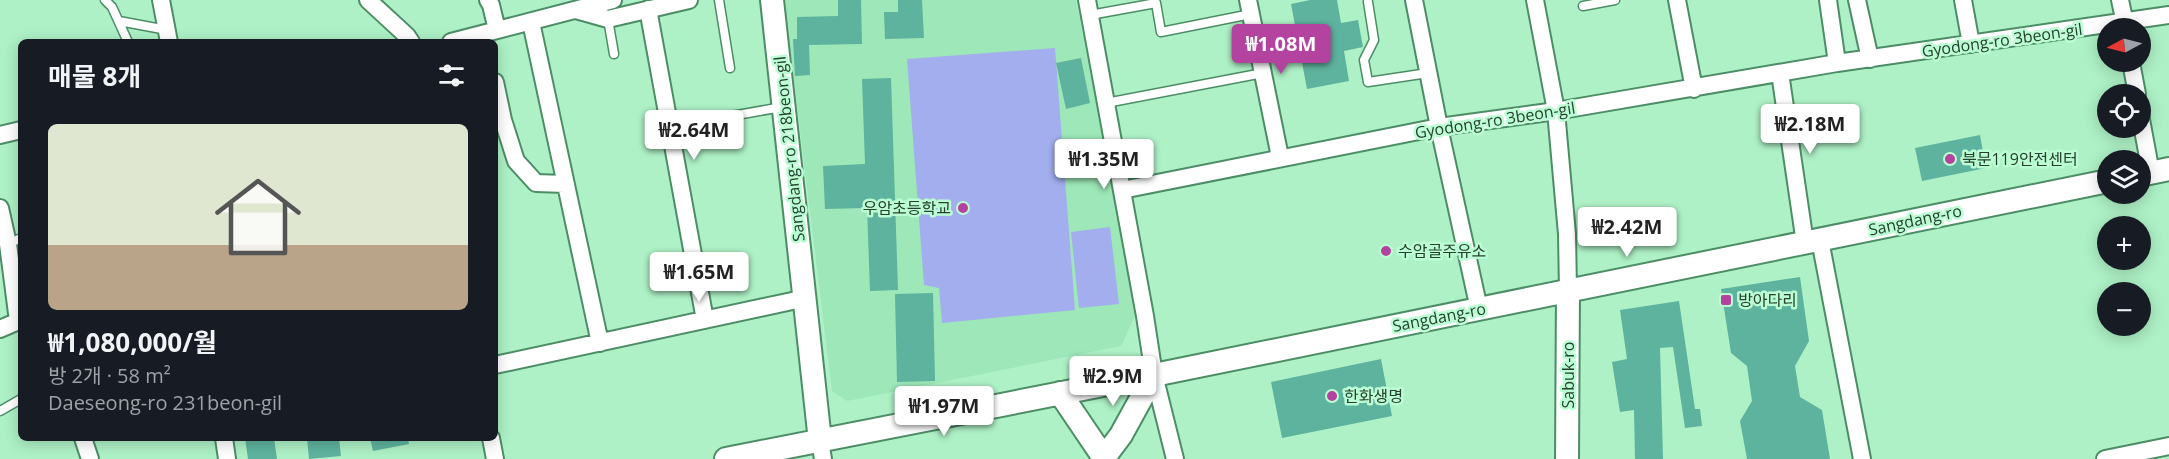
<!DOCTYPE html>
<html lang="ko">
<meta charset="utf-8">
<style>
body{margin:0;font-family:"Open Sans","Noto Sans KR",sans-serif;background:#242831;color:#f1f3f6;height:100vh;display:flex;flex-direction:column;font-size:22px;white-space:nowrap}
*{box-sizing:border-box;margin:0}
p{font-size:20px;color:#9ea1a6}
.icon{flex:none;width:33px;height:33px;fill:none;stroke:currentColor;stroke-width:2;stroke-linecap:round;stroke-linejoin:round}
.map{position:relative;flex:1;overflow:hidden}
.sheet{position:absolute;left:18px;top:39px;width:480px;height:402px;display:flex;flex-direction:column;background:#171b24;border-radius:9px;box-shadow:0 3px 15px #0003}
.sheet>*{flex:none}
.needle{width:39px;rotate:263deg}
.controls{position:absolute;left:2097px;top:18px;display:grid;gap:12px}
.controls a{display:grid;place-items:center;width:54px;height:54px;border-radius:50%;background:#171b24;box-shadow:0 3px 15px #0003;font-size:30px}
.price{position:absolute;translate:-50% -51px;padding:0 14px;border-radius:6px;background:#fff;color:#222;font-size:20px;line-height:39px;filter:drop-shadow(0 2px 3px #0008)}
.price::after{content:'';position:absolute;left:50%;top:36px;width:18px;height:14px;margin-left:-9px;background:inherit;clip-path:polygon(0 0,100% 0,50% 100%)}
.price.selected{background:#b4439f;color:#fff}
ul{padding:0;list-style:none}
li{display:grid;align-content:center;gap:12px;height:318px;padding:0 30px}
li span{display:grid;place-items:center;height:186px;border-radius:9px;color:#555}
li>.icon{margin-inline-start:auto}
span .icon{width:108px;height:108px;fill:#fffc;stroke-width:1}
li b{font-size:26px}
h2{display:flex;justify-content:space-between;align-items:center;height:72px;padding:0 30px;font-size:26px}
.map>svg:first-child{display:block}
</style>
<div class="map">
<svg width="2169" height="459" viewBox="0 0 2169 459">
<rect width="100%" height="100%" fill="#aef1c6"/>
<path fill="#9de7b8" d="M784,0H1076L1108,167L1139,307L1121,346L847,401L832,391Z"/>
<path fill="#a2aeed" d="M1055,48L1075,310L942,323L939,288L924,285L907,59Z
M1110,227L1119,304L1079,308L1071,232Z"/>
<path fill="#5eb39e" d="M838,0H861L862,44L809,45L810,75L795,76L793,39H797V17L838,16Z
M898,0H922L924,38L885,39L884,12H898Z
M1310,0H1337L1341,23L1358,20L1363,47L1344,51L1349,81L1307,89L1291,4Z
M1081,58L1090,103L1066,109L1056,63Z
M891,78L898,290L870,291L867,208L825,209L823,166L865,164L862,79Z
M1980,135L1986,168L1922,181L1915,148Z
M1800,277L1809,341L1795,366L1800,397L1822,410L1830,459H1747L1740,421L1752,401L1747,366L1731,353L1721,289Z
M933,293L935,381L897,382L895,294Z
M1679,301L1695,409H1700L1702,426L1685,428L1673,347L1660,348L1663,459H1635L1634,410L1620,412L1612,362L1627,359L1620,310Z
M1381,359L1392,416L1282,438L1271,382Z
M245,438H274L277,459H248Z
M307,438H339L341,456L309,459Z
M370,438H408L409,444L373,451Z"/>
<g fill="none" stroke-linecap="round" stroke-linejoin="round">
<g stroke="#4d8d66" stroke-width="11">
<path id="lane" d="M105,0L112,7L128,42
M719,0L730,68
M1368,2L1374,40L1364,60L1368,82L1428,73
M1583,6L1615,0
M1090,15L1156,3L1161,32L1251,14
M608,19L614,54
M119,21L167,30
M1106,103L1263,73
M720,118L782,107
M8,244L21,238
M0,411L21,399"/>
</g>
<g stroke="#4d8d66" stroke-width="20">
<path id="street" d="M161,0L169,42
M368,0L407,36L411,42
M488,0L491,5L497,30
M1087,0L1145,316L1154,375L1175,459
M1248,0L1280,157
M1414,0L1439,127L1479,309
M1535,0L1556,111L1567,234L1568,291
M1677,0L1694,89
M1828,0L1837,63
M1857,0L1870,59
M1963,0L1971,44
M2120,0L2126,28
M648,9L705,320
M576,10L608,19L689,0
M531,22L600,343
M451,42L613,0
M2131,62L2137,94
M1780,73L1805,243
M495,82L503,120L516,161L536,183L565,184
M2140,114L2151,173
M0,135L21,130
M1122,190L1439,127L1556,111L1837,63L2169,15
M0,208L8,244L18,321
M1820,240L1862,459
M0,329L21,320
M495,365L806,298
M83,438L90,459
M224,438L227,459
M491,438L495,459
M820,441L823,459
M2105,459L2169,446"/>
</g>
<g stroke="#4d8d66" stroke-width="26">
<path id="secondary" d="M772,0L820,441
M2140,175L2169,169
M1060,393L1104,458
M726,459L1154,375L2108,181
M1103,459L1121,435L1154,375
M1567,459L1568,291"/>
</g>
<use href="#lane" stroke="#fff" stroke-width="8"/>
<use href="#street" stroke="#fff" stroke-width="16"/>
<use href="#secondary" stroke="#fff" stroke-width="22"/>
</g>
<g fill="#b4439f" stroke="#bbfed3" stroke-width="2">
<circle cx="1950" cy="159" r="6"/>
<circle cx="963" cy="208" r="6"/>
<circle cx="1386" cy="251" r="6"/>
<rect x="1720" y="294" width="12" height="12" rx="3"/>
<circle cx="1332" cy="396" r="6"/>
</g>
<g text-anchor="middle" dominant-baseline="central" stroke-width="5" stroke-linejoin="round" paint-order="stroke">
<g font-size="16" fill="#254030" stroke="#bbfed3">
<text transform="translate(2002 40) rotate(-8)">Gyodong-ro 3beon-gil</text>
<text transform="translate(1495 120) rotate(-9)">Gyodong-ro 3beon-gil</text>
<text transform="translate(789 149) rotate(-96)">Sangdang-ro 218beon-gil</text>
<text transform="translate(1915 220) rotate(-12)">Sangdang-ro</text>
<text transform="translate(1439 317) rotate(-11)">Sangdang-ro</text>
<text transform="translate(1568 375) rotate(-90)">Sabuk-ro</text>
</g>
<g font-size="16" fill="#254030" stroke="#bbfed3" text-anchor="start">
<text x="1962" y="159">북문119안전센터</text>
<text x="951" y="208" text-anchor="end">우암초등학교</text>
<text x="1398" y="251">수암골주유소</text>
<text x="1738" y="300">방아다리</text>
<text x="1344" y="396">한화생명</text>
</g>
</g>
</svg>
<div class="controls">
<a><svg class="needle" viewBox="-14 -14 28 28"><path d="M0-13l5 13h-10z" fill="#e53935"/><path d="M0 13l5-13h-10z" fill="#9ea1a6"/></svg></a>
<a><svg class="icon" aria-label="locate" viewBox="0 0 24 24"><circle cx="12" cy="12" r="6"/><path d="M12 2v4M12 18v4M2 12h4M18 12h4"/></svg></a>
<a><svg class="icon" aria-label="layers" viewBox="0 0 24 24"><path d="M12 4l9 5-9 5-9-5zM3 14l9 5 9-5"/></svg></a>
<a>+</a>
<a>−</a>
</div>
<b class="price selected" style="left:1281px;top:75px">₩1.08M</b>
<b class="price" style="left:1810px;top:155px">₩2.18M</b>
<b class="price" style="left:694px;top:161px">₩2.64M</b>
<b class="price" style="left:1104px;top:190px">₩1.35M</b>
<b class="price" style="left:1627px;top:258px">₩2.42M</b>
<b class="price" style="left:699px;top:303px">₩1.65M</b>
<b class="price" style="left:1113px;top:407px">₩2.9M</b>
<b class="price" style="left:944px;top:437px">₩1.97M</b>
<section class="sheet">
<h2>매물 8개<svg class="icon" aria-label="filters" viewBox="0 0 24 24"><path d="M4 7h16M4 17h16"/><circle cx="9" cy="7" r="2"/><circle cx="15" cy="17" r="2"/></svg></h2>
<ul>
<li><span style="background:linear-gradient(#dfe7d0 65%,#b9a48a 0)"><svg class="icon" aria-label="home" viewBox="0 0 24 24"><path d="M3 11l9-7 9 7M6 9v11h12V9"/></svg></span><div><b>₩1,080,000/월</b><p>방 2개 · 58 m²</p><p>Daeseong-ro 231beon-gil</p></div></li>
</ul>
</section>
</div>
